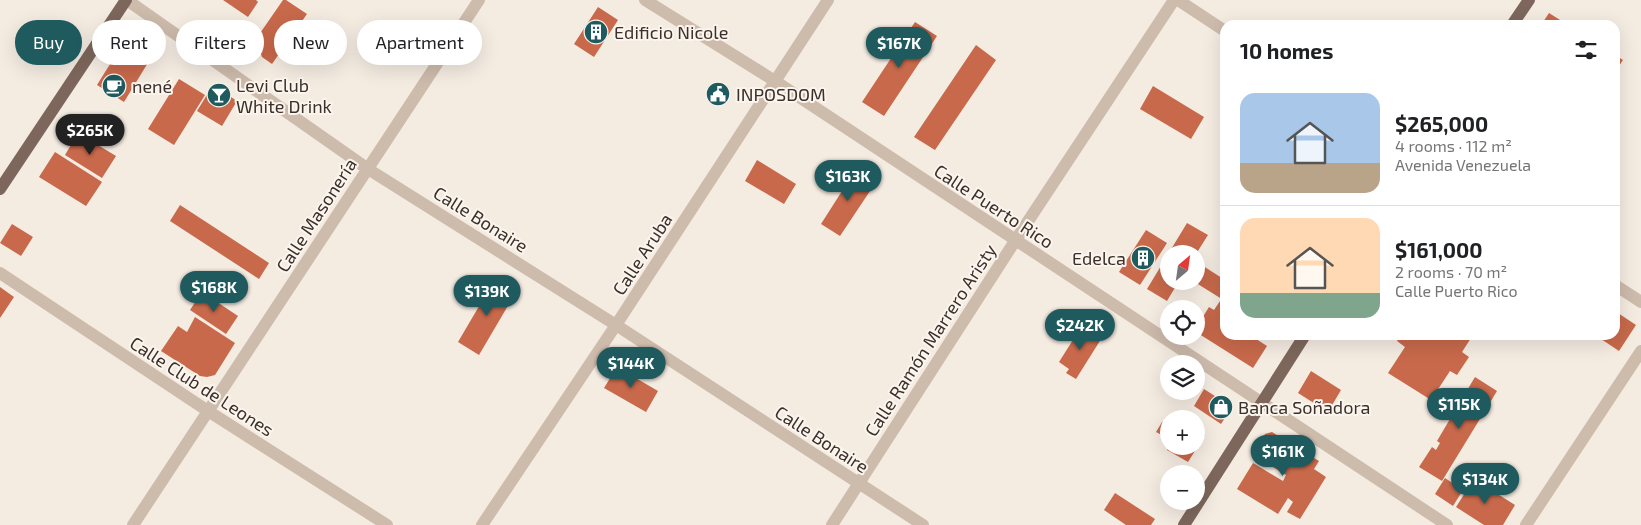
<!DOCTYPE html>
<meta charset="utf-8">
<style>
body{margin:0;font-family:"Exo 2",sans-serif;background:#f2f2f2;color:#202124;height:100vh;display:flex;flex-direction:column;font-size:19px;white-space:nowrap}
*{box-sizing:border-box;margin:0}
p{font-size:16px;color:#757577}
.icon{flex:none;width:28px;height:28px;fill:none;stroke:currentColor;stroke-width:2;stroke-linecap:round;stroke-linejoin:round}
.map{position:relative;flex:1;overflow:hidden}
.panel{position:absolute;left:1220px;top:20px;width:400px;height:320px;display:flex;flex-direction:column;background:#fff;border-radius:15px;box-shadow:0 5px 20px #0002}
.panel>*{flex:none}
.banner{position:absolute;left:15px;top:20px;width:475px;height:45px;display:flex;gap:10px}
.needle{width:32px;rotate:29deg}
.controls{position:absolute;left:1160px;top:245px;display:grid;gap:10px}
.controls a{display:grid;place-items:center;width:45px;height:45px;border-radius:50%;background:#fff;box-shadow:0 5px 20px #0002;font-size:25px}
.price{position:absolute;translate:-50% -42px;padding:0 11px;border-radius:18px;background:#1f5a5e;color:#fff;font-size:16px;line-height:32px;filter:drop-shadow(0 1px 2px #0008)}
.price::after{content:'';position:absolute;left:50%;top:30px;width:15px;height:11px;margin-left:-8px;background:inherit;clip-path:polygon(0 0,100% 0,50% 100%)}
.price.active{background:#222;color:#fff}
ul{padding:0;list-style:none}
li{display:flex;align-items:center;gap:15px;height:125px;padding:0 20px}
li+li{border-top:1px solid #e0e0e0}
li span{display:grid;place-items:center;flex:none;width:140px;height:100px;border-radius:15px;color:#555}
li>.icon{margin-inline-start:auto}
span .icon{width:60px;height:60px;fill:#fffc;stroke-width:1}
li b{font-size:21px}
h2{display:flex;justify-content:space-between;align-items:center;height:60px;padding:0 20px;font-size:21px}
.tag{padding:0 18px;border-radius:22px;background:#fff;box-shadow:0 5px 20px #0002;font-size:18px;line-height:45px}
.tag.active{background:#1f5a5e;color:#fff}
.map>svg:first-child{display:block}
</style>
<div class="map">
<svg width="1641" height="525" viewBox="0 0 1641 525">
<rect width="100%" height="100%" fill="#f4ebe1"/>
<path fill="#c8694b" d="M223,0H256L258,2L248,17Z
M283,0H286L307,14L272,64L262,57L256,39Z
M598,7L618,20L594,57L574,44Z
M1549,13L1568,25H1541Z
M915,22L937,36L884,116L862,102Z
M46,30L57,37L40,63L29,56Z
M137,36L157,48L124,102L97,85L125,40Z
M976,45L996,60L935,150L914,137Z
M1615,55L1623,60L1615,72Z
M179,79L205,95L174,145L148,129Z
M213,85L237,101L222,126L197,111Z
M1153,86L1204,117L1191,139L1140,109Z
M78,133L116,156L102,178L65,155Z
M55,152L102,182L86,206L39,177Z
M757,160L796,184L784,204L745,181Z
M856,169L876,182L840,236L821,224Z
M180,205L269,263L259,279L170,221Z
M1187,223L1208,235L1196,254H1169V281H1179L1167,301L1147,289Z
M12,224L33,237L21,256L0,243Z
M1146,230L1167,243L1140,285L1119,272Z
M1197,262L1225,280V301L1193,281H1196Z
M495,279L516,292L479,355L458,342Z
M0,287L14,297L0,318Z
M202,292L238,316L226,334L190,310Z
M1220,301L1225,304V335H1250L1267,346L1253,368L1196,332V328L1209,307L1214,310Z
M1615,311L1636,325L1619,351L1595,335H1615Z
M195,317L235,343L215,375L207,377L200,376L161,351L178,326L187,332Z
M1083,324L1103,336L1076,379L1066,373L1069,369L1059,362Z
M1401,335H1473L1462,352L1469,357L1457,375L1450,371L1431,400L1388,373L1405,347L1397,341Z
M617,367L658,391L646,412L604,388Z
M1311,371L1341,390L1328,412L1298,393Z
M1475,377L1497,391L1442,481L1419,467L1432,447L1436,450L1440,443L1437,441L1460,402L1464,404L1470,394L1466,392Z
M1204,389L1232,407L1221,424L1194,406Z
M1162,422L1169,426V439L1156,432Z
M1196,430L1205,435L1188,462L1167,450L1169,446H1196Z
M1272,432L1319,461L1314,469L1326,477L1300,519L1287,512L1293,502L1288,498L1278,514L1237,489L1253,463L1283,481L1286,475L1253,455L1265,434Z
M1445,478L1463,490L1453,506L1435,494Z
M1474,479L1515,505L1503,525H1484L1456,507Z
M1115,493L1155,519L1151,525H1126L1104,510Z"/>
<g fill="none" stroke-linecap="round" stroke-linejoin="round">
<path stroke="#cdbbac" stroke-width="12" d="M127,0L368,169L616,325L923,525
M645,0L775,81L1447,525
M1178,0L1225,31
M0,273L208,411L387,525
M1615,285L1641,302
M133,525L479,0
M482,525L616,325L828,0
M832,525L1015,241L1174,0
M1526,525L1641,351"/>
<path stroke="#7d675c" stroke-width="12" d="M1512,25L1529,0
M0,189L126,0
M1184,525L1305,335"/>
</g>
<defs>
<g id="building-disc" transform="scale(1.25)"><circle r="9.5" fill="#1f5a5e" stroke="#fbf5ee"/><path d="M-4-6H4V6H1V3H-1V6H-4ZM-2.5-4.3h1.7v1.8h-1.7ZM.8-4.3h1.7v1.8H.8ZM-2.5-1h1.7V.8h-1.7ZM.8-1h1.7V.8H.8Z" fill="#fff"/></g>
<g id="cafe-disc" transform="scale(1.25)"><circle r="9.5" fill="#1f5a5e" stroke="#fbf5ee"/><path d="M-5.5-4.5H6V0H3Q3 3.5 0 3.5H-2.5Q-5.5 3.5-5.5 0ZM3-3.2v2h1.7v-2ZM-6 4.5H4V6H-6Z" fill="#fff"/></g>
<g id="civic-disc" transform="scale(1.25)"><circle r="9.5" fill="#1f5a5e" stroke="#fbf5ee"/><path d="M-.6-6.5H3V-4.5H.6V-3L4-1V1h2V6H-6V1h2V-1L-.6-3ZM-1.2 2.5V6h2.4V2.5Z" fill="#fff"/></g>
<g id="bar-disc" transform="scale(1.25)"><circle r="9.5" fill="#1f5a5e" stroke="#fbf5ee"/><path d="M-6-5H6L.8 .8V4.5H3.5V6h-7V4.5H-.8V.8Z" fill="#fff"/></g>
<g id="shop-disc" transform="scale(1.25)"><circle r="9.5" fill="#1f5a5e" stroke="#fbf5ee"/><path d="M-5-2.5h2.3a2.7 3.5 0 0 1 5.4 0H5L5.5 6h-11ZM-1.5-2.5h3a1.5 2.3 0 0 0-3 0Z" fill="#fff"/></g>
</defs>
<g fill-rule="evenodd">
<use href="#building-disc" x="596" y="32"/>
<use href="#cafe-disc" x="114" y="86"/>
<use href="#civic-disc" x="718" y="94"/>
<use href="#bar-disc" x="219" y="95"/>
<use href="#building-disc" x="1143" y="258"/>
<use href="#shop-disc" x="1221" y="407"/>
</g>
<g text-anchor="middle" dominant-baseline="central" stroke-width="4" stroke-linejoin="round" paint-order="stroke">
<g font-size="18" fill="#3b302b" stroke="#fbf5ee" text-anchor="start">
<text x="614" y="32">Edificio Nicole</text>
<text x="236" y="85">Levi Club<tspan x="236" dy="21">White Drink</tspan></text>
<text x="132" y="86">nené</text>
<text x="736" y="94">INPOSDOM</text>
<text x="1126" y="258" text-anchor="end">Edelca</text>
<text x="1238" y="407">Banca Soñadora</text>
</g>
<g font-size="18" fill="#3b302b" stroke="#fbf5ee">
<text transform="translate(994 206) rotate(33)">Calle Puerto Rico</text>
<text transform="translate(316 215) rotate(-57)">Calle Masonería</text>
<text transform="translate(481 219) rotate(32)">Calle Bonaire</text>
<text transform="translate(642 254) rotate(-57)">Calle Aruba</text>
<text transform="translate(930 340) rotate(-57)">Calle Ramón Marrero Aristy</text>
<text transform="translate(202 386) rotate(33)">Calle Club de Leones</text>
<text transform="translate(822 439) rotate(33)">Calle Bonaire</text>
</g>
</g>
</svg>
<div class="controls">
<a><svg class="needle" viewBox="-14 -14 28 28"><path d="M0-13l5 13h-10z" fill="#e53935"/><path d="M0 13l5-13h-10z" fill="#757577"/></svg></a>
<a><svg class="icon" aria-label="locate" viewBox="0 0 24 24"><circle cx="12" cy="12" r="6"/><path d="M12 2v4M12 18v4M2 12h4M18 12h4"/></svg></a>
<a><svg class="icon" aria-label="layers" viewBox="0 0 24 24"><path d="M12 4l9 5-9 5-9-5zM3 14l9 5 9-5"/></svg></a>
<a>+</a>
<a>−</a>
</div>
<b class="price" style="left:899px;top:69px">$167K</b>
<b class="price active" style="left:90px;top:156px">$265K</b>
<b class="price" style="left:848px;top:202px">$163K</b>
<b class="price" style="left:214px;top:313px">$168K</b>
<b class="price" style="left:487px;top:317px">$139K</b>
<b class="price" style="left:1080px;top:351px">$242K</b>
<b class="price" style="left:631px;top:389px">$144K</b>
<b class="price" style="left:1459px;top:430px">$115K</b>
<b class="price" style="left:1283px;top:477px">$161K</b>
<b class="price" style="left:1485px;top:505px">$134K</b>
<div class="banner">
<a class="tag active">Buy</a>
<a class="tag">Rent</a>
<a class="tag">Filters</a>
<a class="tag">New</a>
<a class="tag">Apartment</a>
</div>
<section class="panel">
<h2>10 homes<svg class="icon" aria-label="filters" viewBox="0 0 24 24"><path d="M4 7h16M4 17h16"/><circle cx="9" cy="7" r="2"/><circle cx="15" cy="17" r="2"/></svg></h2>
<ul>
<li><span style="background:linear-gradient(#a9c7e8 70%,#b9a48a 0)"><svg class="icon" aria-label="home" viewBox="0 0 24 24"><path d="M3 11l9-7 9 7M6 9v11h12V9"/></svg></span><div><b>$265,000</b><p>4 rooms · 112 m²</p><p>Avenida Venezuela</p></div></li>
<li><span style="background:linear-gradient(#ffd9b3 75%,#7fa58c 0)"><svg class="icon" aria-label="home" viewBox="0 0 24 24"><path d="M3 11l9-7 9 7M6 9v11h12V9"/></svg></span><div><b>$161,000</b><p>2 rooms · 70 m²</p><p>Calle Puerto Rico</p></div></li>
</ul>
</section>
</div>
